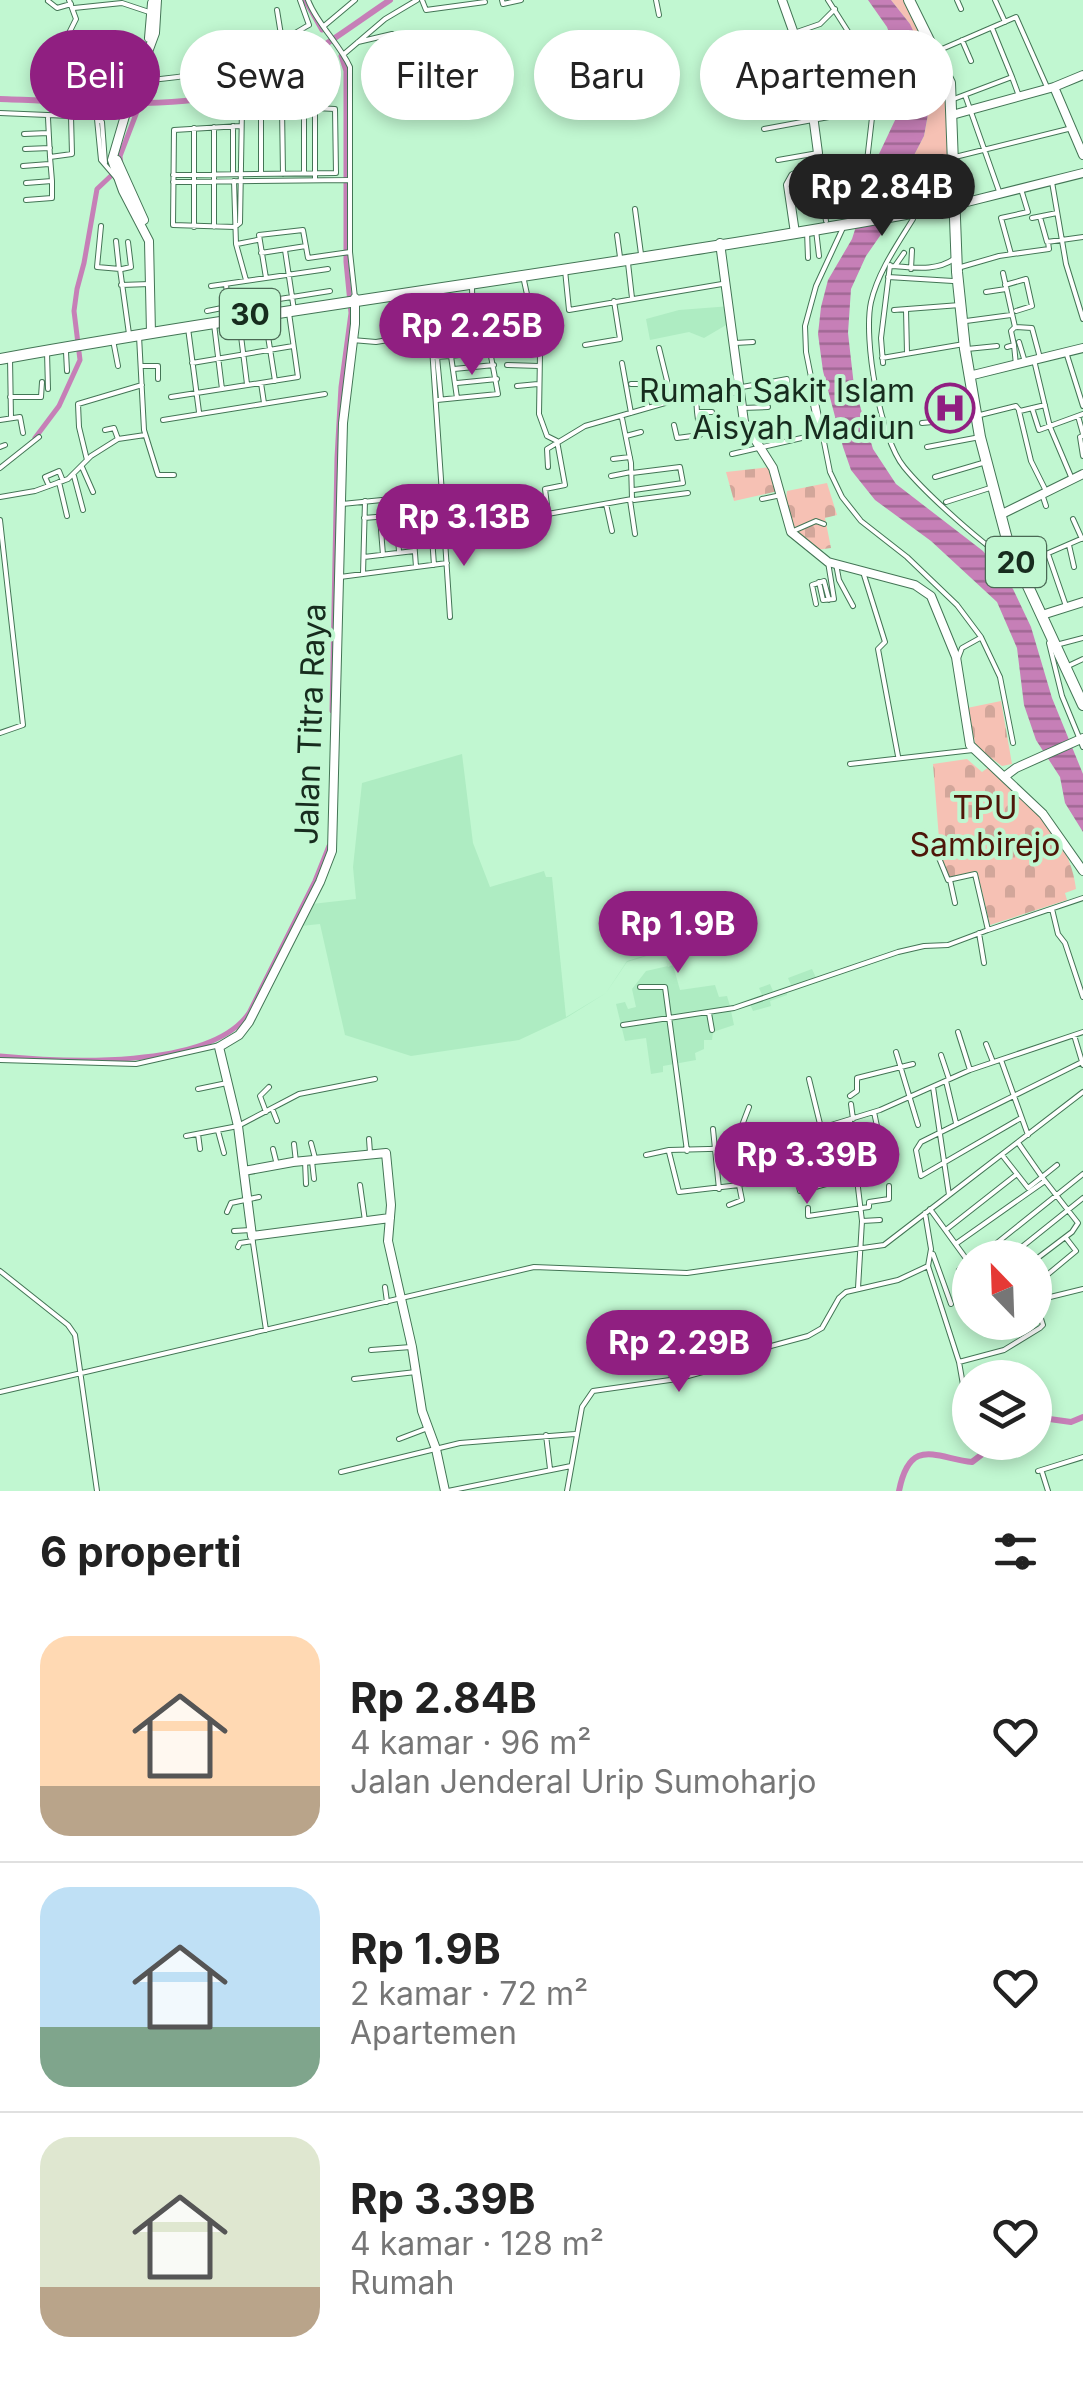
<!DOCTYPE html>
<html lang="id">
<meta charset="utf-8">
<style>
body{margin:0;font-family:Inter,sans-serif;background:#f6f6f6;color:#222;height:100vh;display:flex;flex-direction:column;font-size:38px;white-space:nowrap}
*{box-sizing:border-box;margin:0}
p{font-size:32px;color:#767676}
.icon{flex:none;width:55px;height:55px;fill:none;stroke:currentColor;stroke-width:2;stroke-linecap:round;stroke-linejoin:round}
.map{position:relative;height:1491px;overflow:hidden}
.side{display:flex;flex-direction:column;background:#fff;flex:1}
.side>*{flex:none}
.guide{position:absolute;left:30px;top:30px;width:1025px;height:90px;display:flex;gap:20px}
.needle{width:65px;rotate:337deg}
.tools{position:absolute;left:952px;top:1240px;display:grid;gap:20px}
.tools a{display:grid;place-items:center;width:100px;height:100px;border-radius:50%;background:#fff;box-shadow:0 5px 15px #0003;font-size:50px}
.price{position:absolute;translate:-50% -85px;padding:0 22px;border-radius:35px;background:#901f81;color:#fff;font-size:32px;line-height:65px;filter:drop-shadow(0 2px 5px #0008)}
.price::after{content:'';position:absolute;left:50%;top:60px;width:30px;height:22px;margin-left:-15px;background:inherit;clip-path:polygon(0 0,100% 0,50% 100%)}
.price.active{background:#222;color:#fff}
ul{padding:0;list-style:none}
li{display:flex;align-items:center;gap:30px;height:250px;padding:0 40px}
li+li{border-top:2px solid #e0e0e0}
li span{display:grid;place-items:center;flex:none;width:280px;height:200px;border-radius:30px;color:#555}
li>.icon{margin-inline-start:auto}
span .icon{width:120px;height:120px;fill:#fffc;stroke-width:1}
li b{font-size:42px}
h2{display:flex;justify-content:space-between;align-items:center;height:120px;padding:0 40px;font-size:42px}
.tag{padding:0 35px;border-radius:45px;background:#fff;box-shadow:0 5px 15px #0003;font-size:35px;line-height:90px}
.tag.active{background:#901f81;color:#fff}
.map>svg:first-child{display:block}
</style>
<div class="map">
<svg width="1083" height="1491" viewBox="0 0 1083 1491">
<defs>
<pattern id="cemetery-stones" width="16" height="16" patternUnits="userSpaceOnUse" patternTransform="scale(2.5)"><rect width="16" height="16" fill="#f6c1b4"/><path d="M2 7V4a2 2 0 0 1 4 0v3zM10 15v-3a2 2 0 0 1 4 0v3z" fill="#d2a69a"/></pattern>
<pattern id="water-rules" width="6" height="5" patternUnits="userSpaceOnUse" patternTransform="scale(2.5)"><rect width="6" height="5" fill="#c67fb7"/><path d="M0 2.5h6" fill="none" stroke="#a06894"/></pattern>
</defs>
<rect width="100%" height="100%" fill="#c1f7d1"/>
<path fill="#aeecc2" d="M731,306L733,321L704,338L689,332L650,340L646,319L679,310Z
M462,754L473,843L490,887L544,871L546,877H552L566,1017L606,993L627,961L663,950L668,967L673,965L680,990L715,985L719,997L727,996L730,1006L762,995L759,988L770,984L773,991L791,985L788,978L812,969L818,982L787,992V995L770,1001L771,1006L753,1011L750,1004L731,1011L734,1025L713,1032L712,1040H704V1049L695,1053L696,1060L663,1066V1072L651,1074L646,1038L625,1041L616,1004L625,1002L628,1009L636,1007L632,989L646,971L668,966L663,951L627,962L606,993L566,1018L519,1040L411,1056L345,1035L320,924L301,926L312,904L356,899L353,867L362,783Z"/>
<path fill="#f6c1b4" d="M891,0H905L946,88L952,201L898,210L911,161L924,136L932,92L910,24Z"/>
<path fill="url(#cemetery-stones)" d="M770,467L778,491L734,501L726,472Z
M827,483L837,515L825,518L831,548L816,550C796,534 783,518 787,491Z
M1001,701L1012,764L1002,766L976,747L967,708Z
M967,759L982,772L989,767C1025,800 1071,837 1076,889L1065,893L1067,900L990,925L977,871L947,878L940,851L933,764Z"/>
<path fill="url(#water-rules)" d="M868,0H891L910,24L930,67L932,92L924,136L911,161L898,210L866,256L851,289L848,333L854,386L873,449L896,484L983,551L1013,589L1031,627L1052,698L1083,774V832L1065,803L1060,777L1036,740L1024,705L1017,648L997,602L931,541L875,500L851,470L843,447L823,371L818,334L821,307L828,280L852,239L879,154L897,116L902,70L887,27Z"/>
<g fill="none" stroke-linecap="round" stroke-linejoin="round">
<path stroke="#c67fb7" stroke-width="5" d="M305,0L322,30
M121,165L120,156L141,101
M35,438L59,406L80,360L74,311L77,289L84,263L97,189L114,173
M332,711L337,458L341,387L351,313L346,262V71L341,56
M0,1056C63,1062 210,1070 249,1013L315,881L329,846"/>
<path stroke="#c67fb7" stroke-width="6" d="M0,99C69,101 173,111 238,91C285,77 348,28 390,0
M1035,1417L1071,1422L1083,1417
M899,1491C910,1436 936,1458 972,1462L998,1442"/>
<g stroke="#437555" stroke-width="6">
<path id="street" d="M69,0L76,19L70,31L75,77C129,85 188,80 239,62C264,53 286,38 309,25L300,0
M308,0C317,24 339,43 350,67V252L355,298
M422,0L426,10L485,2
M502,0L503,4L521,0
M656,0L659,15
M957,0L961,9
M995,0L1005,22
M48,1L57,8L71,4
M74,8L122,3L152,13
M277,10L282,41
M324,26L355,0
M992,28L1012,77
M794,33L820,24L835,9
M962,40L971,61
M358,42L392,34
M935,52L1016,17L1047,87
M344,54L385,19L417,0
M807,70L857,54L849,33L828,0
M772,71L766,44L794,32
M761,74L805,63
M784,80L808,76
M965,95L1000,194
M790,97L810,93
M951,100L1012,77L1019,96
M282,108L283,174
M315,108L335,109L336,173
M0,113L71,116
M48,118L50,157
M97,119L101,160L119,181
M233,126V174
M240,126L174,130L173,225L235,227L240,223L242,108H315V180
M214,127V227
M194,128V227
M764,129L872,109
M24,134L48,133
M25,149L50,148
M955,157L1072,128
M778,160L818,153
M817,165L826,221
M23,166L49,164
M819,168C837,168 850,160 867,161
M304,173V108
M261,174V109
M173,175L336,173
M234,181L236,244L246,280
M173,182L348,180
M1052,182L1066,264L1083,319
M26,183L52,181L50,157L72,154L71,116L92,115L102,122L105,163
M821,184L847,185
M26,200L52,198V181
M824,203L846,200
M635,209L641,254
M854,217L867,161L873,109L864,69
M1040,217L1047,242L1083,237
M1032,218L1057,213
M913,219C897,245 878,272 871,302C863,339 880,438 904,467C926,494 985,547 1015,565
M101,226L97,267L120,269L129,334
M816,230L819,256
M842,230L816,286L805,326L806,352L830,472L842,497L861,521L907,557L957,605L981,637L1000,677L1013,743
M807,231L808,258
M617,235L620,257
M116,241L119,269
M237,244L257,240
M285,250L294,310
M261,253L306,246
M1011,254L1001,218L1028,212L1021,189
M628,263L632,298
M891,266C912,267 935,272 954,259
M895,266L904,253
M961,267L999,256L1049,249L1048,242
M122,269L131,267L128,242
M911,269L912,250
M565,270L569,310L722,284
M1003,273L1015,327L1011,331L1014,345
M523,276L540,354L539,414L547,436L557,441
M888,277L953,281
M266,278L259,235L303,230L308,258L350,252
M226,284L228,307L330,291
M121,285L150,284
M1005,285L1026,279L1032,306L1016,311
M211,286L328,269
M472,288L473,322
M986,292L1006,289
M413,297L425,310L431,333L442,494
M894,310L960,305
M906,310L907,353
M207,311L227,307
M265,317L275,381
M239,320L247,384
M966,321L1011,315
M214,324L222,389
M1015,327L1032,328L1040,358
M188,328L199,412
M139,336L144,430L158,475H174
M113,340L118,366
M352,340L376,342L431,333
M1019,342L1025,362
M735,343L753,342
M585,345L620,339L614,301
M1007,347L1014,345L1016,365
M659,348L672,401
M967,349L997,346
M47,352L48,389
M66,352L67,371
M1066,352L1083,406
M451,356L490,351L498,394L457,398
M434,357L451,356L457,398L437,400
M437,357L441,399
M10,358L11,418
M882,358L964,344
M1034,360L1050,427L1072,479
M192,363L293,346
M622,363L631,413
M883,363L881,338L890,265
M507,365L539,366
M141,366H158V379
M454,369L494,365
M261,383L264,403
M457,383L497,379
M631,384H640L648,408
M517,386L538,384
M742,387L787,379L788,394L762,396L761,385
M696,396L697,412H712
M10,397H41L42,382
M171,397L298,377L289,313
M742,408L768,407
M1032,408L1039,430L1083,414
M1019,411L1031,461L1046,491
M980,415L1016,406L1020,411L1045,405
M1078,416L1083,434
M0,420L20,417L23,433
M163,420L325,394
M922,423L976,418
M674,425L677,438L700,435L697,412
M105,430L114,428L118,439
M626,436L641,432
M1083,436L1080,437L1083,456
M0,447L5,445
M927,447L980,437
M732,454L819,434L810,390L814,387
M613,459L630,457
M87,460L79,427L78,404L142,385
M82,467L93,492
M548,467L547,449L585,426L672,401L740,392
M0,468L39,437
M632,473L680,467L683,483L634,490
M74,476L83,510
M611,476L631,472
M935,477L986,462
M59,482L67,516
M49,486L45,477L59,471L63,481
M1042,494L1046,506
M429,495L434,565
M0,497L35,491L68,479L91,456L118,439L145,435
M411,497L416,567
M762,499L781,495
M630,500L635,534
M634,500L688,493
M946,502L993,487
M342,504L442,494L450,617
M606,504L612,531
M443,506L542,515L632,499L631,463L622,418
M548,513L545,489L565,485L557,441
M396,516L399,551
M380,517L383,555
M364,518L412,514
M1073,519L1082,539
M0,520L23,725L0,733
M791,532L816,521L824,524
M1069,545L1074,567
M1048,554L1066,606
M364,557L414,551
M836,564L839,580L853,606
M1023,564L1083,538
M363,574L365,501
M864,575L885,642L878,649L898,756
M340,577L447,563
M819,582L823,600L834,599L828,562
M816,604L812,585L824,581L829,600
M1049,643L1062,696L1083,747
M1056,645L1083,638
M957,661L962,648L980,638
M1066,667L1083,659
M850,764L973,750
M950,880L955,903
M1052,909L1058,934L1065,943L1083,997
M988,930L1083,898
M979,933L984,963
M640,987H665L687,1151
M709,1013L712,1030
M623,1025L734,1008L898,952L924,946L948,945L988,930L975,874L948,880L939,858
M958,1032L970,1070
M1074,1035L1083,1065
M986,1044L993,1062
M896,1052L918,1125
M941,1055L949,1079
M0,1060L136,1064L220,1045
M1001,1060L1028,1135
M809,1079L821,1128
M946,1081L956,1123
M933,1087L949,1195
M198,1089L227,1083
M850,1096L857,1091V1078L913,1064
M851,1104L853,1119
M272,1108L277,1121
M266,1112L260,1096L269,1087
M1021,1118L921,1176L916,1150L921,1142L1082,1062
M850,1121L862,1221L858,1288
M713,1129L719,1189
M218,1131L224,1153
M198,1134L200,1149
M186,1136L238,1126L299,1094L375,1079
M793,1136L798,1158
M369,1139L370,1153
M311,1143L315,1158
M294,1144L296,1162
M773,1144L779,1168
M1019,1144L1042,1177L1057,1165
M854,1148L876,1143L875,1132L878,1131L874,1112
M273,1149L277,1165
M733,1149L749,1107
M669,1152L679,1192L739,1185L803,1162
M646,1155L669,1150L748,1148L772,1143L880,1110L970,1070L1083,1032
M1002,1155L1028,1188L1042,1177L1078,1223L1072,1232L1035,1260
M305,1161L306,1184
M312,1161L314,1179
M794,1164L800,1191L856,1176
M360,1185L365,1221
M729,1205L742,1200L739,1185
M808,1208V1216L869,1207V1202L889,1199V1186
M930,1209L970,1264
M227,1212L231,1203L259,1197
M925,1213L931,1249L928,1266L959,1362L1004,1350L1040,1328L1043,1325L1036,1303L1038,1300L1083,1289
M862,1221L880,1220
M947,1229L1017,1174
M234,1231L251,1230
M252,1236L266,1330
M957,1243L1045,1181
M238,1247L240,1243L253,1241
M933,1254L951,1304
M978,1258L1083,1174
M1008,1258L1083,1198
M959,1270L967,1261
M0,1271L68,1325L75,1335L97,1491
M970,1285L967,1288L970,1301
M1035,1285L1076,1251L1066,1238
M385,1287L387,1302
M371,1350L411,1347
M959,1362L965,1396
M354,1379L416,1372
M0,1392L534,1267L687,1273L884,1245L1083,1092
M546,1435L550,1469
M399,1439L428,1428
M1038,1471L1083,1457
M341,1472L460,1443L575,1434
M1042,1472L1048,1491
M448,1491L571,1466
M567,1491L582,1407L593,1391L677,1379L728,1365L760,1349L808,1336L822,1328L839,1298L846,1292L898,1280L928,1266"/>
</g>
<g stroke="#437555" stroke-width="10">
<path id="secondary" d="M782,0L807,70L818,153L817,165L793,176L788,185L795,233
M149,38L152,3
M139,76L155,33L157,0
M1054,87L1083,155
M127,109L112,160L123,191L149,241L151,333
M952,115L1054,87L1083,75
M117,160L144,220
M955,205L1083,173
M720,243L744,422L773,468L791,532L828,562L915,585L931,596L956,657L970,745L1043,814L1083,871
M355,298V324L343,423L332,851L320,882L249,1022L239,1035L219,1047L238,1126L252,1236L390,1218
M969,376L1083,348
M1000,515L1083,474
M1042,615L1083,602
M1004,777L1016,768L1083,738
M244,1171L293,1162L386,1153L391,1205L388,1241L412,1347L422,1411L436,1449L445,1491"/>
</g>
<g stroke="#437555" stroke-width="12">
<path id="highway" d="M909,0L950,83L957,272L965,349L980,437L1008,543L1083,705
M0,359C317,302 638,264 955,205"/>
</g>
<use href="#street" stroke="#fff" stroke-width="4"/>
<use href="#secondary" stroke="#fff" stroke-width="8"/>
<use href="#highway" stroke="#fff" stroke-width="10"/>
<g stroke="#437555" stroke-width="10" stroke-linecap="butt">
<path id="secondary-bridge" d="M132,111L139,76"/>
</g>
<use href="#secondary-bridge" stroke="#fff" stroke-width="8"/>
</g>
<defs>
<g id="hospital-ring" transform="scale(2.5)"><circle r="9.5" fill="#c1f7d1" stroke="#901f81" stroke-width="1.5"/><path d="M-5-5h3v3.5h4V-5h3V5h-3V1.5h-4V5h-3Z" fill="#901f81"/></g>
</defs>
<g fill-rule="evenodd">
<use href="#hospital-ring" x="950" y="408"/>
</g>
<g text-anchor="middle" dominant-baseline="central" stroke-width="8" stroke-linejoin="round" paint-order="stroke">
<g fill="#c1f7d1" stroke="#4a6954" stroke-width="2.5">
<rect x="220" y="289" width="60" height="50" rx="8"/>
<rect x="986" y="537" width="60" height="50" rx="8"/>
</g>
<g font-size="30" font-weight="bold" fill="#172c1e">
<text x="250" y="314">30</text>
<text x="1016" y="562">20</text>
</g>
<g font-size="32" fill="#172c1e" stroke="#c1f7d1" text-anchor="end">
<text x="915" y="390">Rumah Sakit Islam<tspan x="915" dy="37">Aisyah Madiun</tspan></text>
</g>
<g font-size="32" fill="#172c1e" stroke="#c1f7d1">
<text transform="translate(310 724) rotate(-88)">Jalan Titra Raya</text>
</g>
<g font-size="32" fill="#4e1609" stroke="#c1f7d1">
<text x="985" y="807">TPU<tspan x="985" dy="37">Sambirejo</tspan></text>
</g>
</g>
</svg>
<div class="tools">
<a><svg class="needle" viewBox="-14 -14 28 28"><path d="M0-13l5 13h-10z" fill="#e53935"/><path d="M0 13l5-13h-10z" fill="#767676"/></svg></a>
<a><svg class="icon" aria-label="layers" viewBox="0 0 24 24"><path d="M12 4l9 5-9 5-9-5zM3 14l9 5 9-5"/></svg></a>
</div>
<b class="price active" style="left:882px;top:239px">Rp 2.84B</b>
<b class="price" style="left:472px;top:378px">Rp 2.25B</b>
<b class="price" style="left:464px;top:569px">Rp 3.13B</b>
<b class="price" style="left:678px;top:976px">Rp 1.9B</b>
<b class="price" style="left:807px;top:1207px">Rp 3.39B</b>
<b class="price" style="left:679px;top:1395px">Rp 2.29B</b>
<div class="guide">
<a class="tag active">Beli</a>
<a class="tag">Sewa</a>
<a class="tag">Filter</a>
<a class="tag">Baru</a>
<a class="tag">Apartemen</a>
</div>
</div>
<section class="side">
<h2>6 properti<svg class="icon" aria-label="filters" viewBox="0 0 24 24"><path d="M4 7h16M4 17h16"/><circle cx="9" cy="7" r="2"/><circle cx="15" cy="17" r="2"/></svg></h2>
<ul>
<li><span style="background:linear-gradient(#ffd9b3 75%,#b9a48a 0)"><svg class="icon" aria-label="home" viewBox="0 0 24 24"><path d="M3 11l9-7 9 7M6 9v11h12V9"/></svg></span><div><b>Rp 2.84B</b><p>4 kamar · 96 m²</p><p>Jalan Jenderal Urip Sumoharjo</p></div><svg class="icon" aria-label="heart" viewBox="0 0 24 24"><path d="M12 20l-8-8c-3-5 5-10 8-4 3-6 11-1 8 4z"/></svg></li>
<li><span style="background:linear-gradient(#bfe0f5 70%,#7fa58c 0)"><svg class="icon" aria-label="home" viewBox="0 0 24 24"><path d="M3 11l9-7 9 7M6 9v11h12V9"/></svg></span><div><b>Rp 1.9B</b><p>2 kamar · 72 m²</p><p>Apartemen</p></div><svg class="icon" aria-label="heart" viewBox="0 0 24 24"><path d="M12 20l-8-8c-3-5 5-10 8-4 3-6 11-1 8 4z"/></svg></li>
<li><span style="background:linear-gradient(#dfe7d0 75%,#b9a48a 0)"><svg class="icon" aria-label="home" viewBox="0 0 24 24"><path d="M3 11l9-7 9 7M6 9v11h12V9"/></svg></span><div><b>Rp 3.39B</b><p>4 kamar · 128 m²</p><p>Rumah</p></div><svg class="icon" aria-label="heart" viewBox="0 0 24 24"><path d="M12 20l-8-8c-3-5 5-10 8-4 3-6 11-1 8 4z"/></svg></li>
</ul>
</section>
